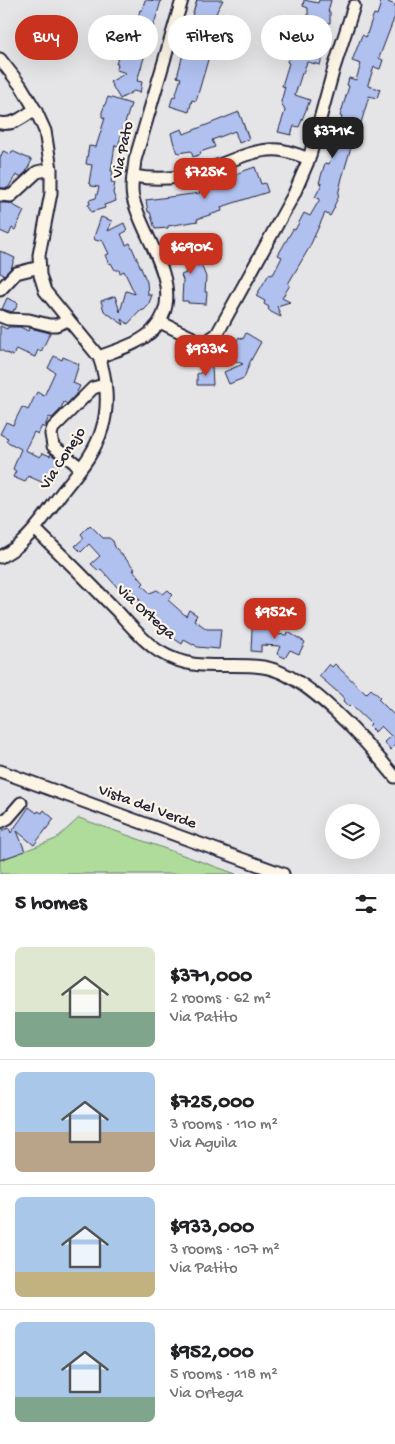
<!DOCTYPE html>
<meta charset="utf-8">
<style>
body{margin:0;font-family:"Gochi Hand",sans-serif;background:#f6f6f6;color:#202124;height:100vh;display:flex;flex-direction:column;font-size:19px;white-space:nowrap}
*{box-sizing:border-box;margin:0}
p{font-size:16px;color:#757577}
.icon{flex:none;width:28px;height:28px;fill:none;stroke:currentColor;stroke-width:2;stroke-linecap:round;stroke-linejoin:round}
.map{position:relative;height:874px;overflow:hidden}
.side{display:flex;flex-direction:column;background:#fff;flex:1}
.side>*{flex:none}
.top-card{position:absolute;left:15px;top:15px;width:365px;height:45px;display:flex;gap:10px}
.tools{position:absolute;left:325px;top:804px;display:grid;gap:10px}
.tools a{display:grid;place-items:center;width:55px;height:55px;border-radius:50%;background:#fff;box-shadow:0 5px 20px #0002;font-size:25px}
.price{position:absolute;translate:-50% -42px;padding:0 11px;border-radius:10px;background:#c8321e;color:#fff;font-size:16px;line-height:32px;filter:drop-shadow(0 1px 2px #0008)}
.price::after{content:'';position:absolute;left:50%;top:30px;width:15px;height:11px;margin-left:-8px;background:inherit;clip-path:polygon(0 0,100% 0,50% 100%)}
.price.active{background:#222;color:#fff}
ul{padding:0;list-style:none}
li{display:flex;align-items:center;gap:15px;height:125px;padding:0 15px}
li+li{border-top:1px solid #e0e0e0}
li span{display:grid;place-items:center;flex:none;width:140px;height:100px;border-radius:8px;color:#555}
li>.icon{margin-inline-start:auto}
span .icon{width:60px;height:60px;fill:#fffc;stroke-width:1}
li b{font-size:21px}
h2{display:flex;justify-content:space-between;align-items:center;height:60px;padding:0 15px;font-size:21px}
.chip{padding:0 18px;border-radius:22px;background:#fff;box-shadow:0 5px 20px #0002;font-size:18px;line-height:45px}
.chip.active{background:#c8321e;color:#fff}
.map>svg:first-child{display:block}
</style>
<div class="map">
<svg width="395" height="874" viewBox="0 0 395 874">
<rect width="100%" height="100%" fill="#e5e5e8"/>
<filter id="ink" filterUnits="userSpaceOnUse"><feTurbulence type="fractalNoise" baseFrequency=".02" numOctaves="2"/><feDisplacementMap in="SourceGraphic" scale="10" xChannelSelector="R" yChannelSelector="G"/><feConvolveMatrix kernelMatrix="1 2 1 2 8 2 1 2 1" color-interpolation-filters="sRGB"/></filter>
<g filter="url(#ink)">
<path fill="#afdc9b" stroke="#687f6b" d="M79,818L236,874H0V860L56,839Z"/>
<path fill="#b0c1f0" stroke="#22223b" d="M145,0L161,1L137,81L142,82L140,93L134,91L120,99L110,82L126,73L117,70L118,64H116L121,49H119L125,30L134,32L140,10H142Z
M197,0H223L217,11L213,25L220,27L214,46H212L196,101L192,100L189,112L170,106L173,96L175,97L181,78L177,77L183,54L186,43L190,44L194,30L186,28L188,19H191Z
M304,0L318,3L319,0H331L328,12H330V23H325L324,25L323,42L326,43L320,65L307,62L303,73H302L295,95L310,100L299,127L294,126L291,135L278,132L285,111L281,102L285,87L282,86L289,63L287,62L290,51L298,53L306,25L308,23V8L303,6Z
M379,0H388V2L395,5V16L379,58L383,60L380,69L374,67L368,84V86L380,89L377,98L369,96L361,123L359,122L352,144L342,178L338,195L339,196L334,206L335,207L330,216L325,213L309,248L288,284L290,285L282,298L290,302L277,306L281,317L271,312L268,309L269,307L264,304L265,301L256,296L269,274L271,275L274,273L282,257L278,255L293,229L295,230L304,213L310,216L320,199L315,197L322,184L319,183L325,163L329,164L333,152L326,150L329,141L339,144L342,131L338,130L342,117L340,116L349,86L347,85L349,78L356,80L361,64L352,61L362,35L366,37L372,19L374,14L377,15L380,6Z
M108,97L131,104L118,146L115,145L111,171H113L111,182L115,183L113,193L116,201L104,205L105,208L91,212L88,205L90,204L89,200L96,198L99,187L91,186V184L89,183L92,165L86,164L89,146L96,147L105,118L102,117V112Z
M239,112L249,139L239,143L235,131L212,140L215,147L200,152L201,154L193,157L191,151L178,153L176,148H175L171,133L182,129L184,134Z
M3,151L11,154L12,151L32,160L26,172L20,177L16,175L8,188H0V158Z
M255,167L261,184L265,183L268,192L221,207L222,211L197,219L198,221L168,226V228L155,229L150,212H148L146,200L200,193L199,189L227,180L226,179L238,174V173Z
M0,203H9L24,211L15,230L12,228L9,235L0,231Z
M101,217L112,221L108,231L124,223L127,231L121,234L126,245L130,243L147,282L148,295H152L148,306L144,310L140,311L128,324L122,319L124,325L104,311L101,301L115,296L120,312L126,291L135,294L124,271L120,273L119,270H115L111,263L109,264L105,255L109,254L102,239L99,241L95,240L94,237Z
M185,237L190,246L187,248L192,260L195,259L198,266L201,264L206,277L205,292H207L206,304L188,303V301H182L183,280L181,275L186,273L182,260L181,261L172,244Z
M0,251L15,258L11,268L4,275L0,273Z
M7,298L18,303L15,310L14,309L13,312L2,309Z
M0,326L7,329L8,327H20L28,331L30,328L50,333L41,352L38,350L35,357L16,349L13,356L0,350Z
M246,333L261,342L250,362L244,378L229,384L224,372L243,364L231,359L232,350L239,337L243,339Z
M54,356L62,360L63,357L79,364L73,383L80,386L76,394L67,404L64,402L60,410L52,418L49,417L44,428L42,426L38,434L34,432L25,450L40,457L43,453L50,456L51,454L61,462L53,479L50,477L46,484L28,476L25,482L13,477L16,471L13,469L21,449L6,441L8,438L0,434L6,422L13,425L22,407L28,410L37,392L44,396L55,372L48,368Z
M203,366H212L213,385H197V374L203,372Z
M90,525L103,538H109L113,541L115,547L135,569L133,570L144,583L142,585L150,593L157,590L163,594L168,590L173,595L168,600L186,616L189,610L197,615L194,620L207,629H221L219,649L197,647L194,644L193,645L184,640L182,644L167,634L141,610L138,613L133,608L140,600L131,590L125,596L101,569L99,571L91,564L100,556L89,544L81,552L75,546L84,538L81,534Z
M254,624L275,627L274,634L287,635L288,632L305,642L299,654L290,650L285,658L277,654L280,646L261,645V652L251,651L252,629L251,627Z
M329,664L332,667L335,664L366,694L371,689L380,697L378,699L395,716V746L391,750L384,742L391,736L381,726L375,732L369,726L371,724L351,705L349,707L343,701L344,699L342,696L319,676Z
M29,807L37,813L38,811L42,813L44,810L54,819L34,845L17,831L25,851L0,860V831L9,828L11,833Z"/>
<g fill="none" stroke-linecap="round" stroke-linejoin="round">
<g stroke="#22223b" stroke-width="15">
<path id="minor" d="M0,59L21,86L36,111L45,131L51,169V193L39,255L40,275L45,291L99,357C107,379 109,407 102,429C95,453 78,472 63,491C50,508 39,527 22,542C16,548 8,553 0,557
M0,123C13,126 25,116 35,109
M133,176C155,180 176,179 198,173C224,165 251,148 279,150C289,151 299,155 309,159
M0,195L11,196L37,172L51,169
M0,290L16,273L40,267
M0,316L8,319L29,320L49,325H56L68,320
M160,322L197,340L206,342L217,334L294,194L309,159L334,68L354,6
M99,357C116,350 140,344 153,330C190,292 142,238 133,198C130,186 134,172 135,160L182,0
M81,468L53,446L51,434L53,428L93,388L104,385
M35,529C63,556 91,584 118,612C130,625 145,643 160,652C194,673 226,662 263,667C307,673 368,744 395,777
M0,771L283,874
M0,822L8,818L21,803"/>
</g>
<use href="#minor" stroke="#fcf5e5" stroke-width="11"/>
</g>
</g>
<g text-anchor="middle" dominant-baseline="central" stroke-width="4.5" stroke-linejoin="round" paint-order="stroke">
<g font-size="16" fill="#22223b" stroke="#fcf5e5">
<text transform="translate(124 150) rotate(-78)">Via Pato</text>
<text transform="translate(64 459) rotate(-57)">Via Conejo</text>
<text transform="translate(145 613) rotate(42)">Via Ortega</text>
<text transform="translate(147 808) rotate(20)">Vista del Verde</text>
</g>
</g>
</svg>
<div class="tools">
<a><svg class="icon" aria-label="layers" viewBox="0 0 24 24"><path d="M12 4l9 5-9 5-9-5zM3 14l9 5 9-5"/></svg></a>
</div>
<b class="price active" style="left:333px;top:159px">$371K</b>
<b class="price" style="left:205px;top:200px">$725K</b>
<b class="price" style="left:191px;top:275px">$690K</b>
<b class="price" style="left:206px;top:377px">$933K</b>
<b class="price" style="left:275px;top:640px">$952K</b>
<div class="top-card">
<a class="chip active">Buy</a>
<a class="chip">Rent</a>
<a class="chip">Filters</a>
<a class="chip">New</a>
</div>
</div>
<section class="side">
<h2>5 homes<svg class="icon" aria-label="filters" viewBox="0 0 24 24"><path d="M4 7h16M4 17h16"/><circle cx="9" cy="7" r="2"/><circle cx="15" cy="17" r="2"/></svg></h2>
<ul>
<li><span style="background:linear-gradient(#dfe7d0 65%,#7fa58c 0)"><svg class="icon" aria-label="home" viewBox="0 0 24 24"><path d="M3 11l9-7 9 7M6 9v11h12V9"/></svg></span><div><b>$371,000</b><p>2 rooms · 62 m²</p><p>Via Patito</p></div></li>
<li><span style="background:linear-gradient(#a9c7e8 60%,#b9a48a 0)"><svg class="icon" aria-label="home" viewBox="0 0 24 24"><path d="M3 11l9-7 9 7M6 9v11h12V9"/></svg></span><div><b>$725,000</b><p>3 rooms · 110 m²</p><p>Via Aguila</p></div></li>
<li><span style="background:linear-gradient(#a9c7e8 75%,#c2b280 0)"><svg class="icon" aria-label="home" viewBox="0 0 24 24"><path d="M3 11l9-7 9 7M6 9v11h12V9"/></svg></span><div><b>$933,000</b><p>3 rooms · 107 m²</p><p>Via Patito</p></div></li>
<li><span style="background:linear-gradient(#a9c7e8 75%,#7fa58c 0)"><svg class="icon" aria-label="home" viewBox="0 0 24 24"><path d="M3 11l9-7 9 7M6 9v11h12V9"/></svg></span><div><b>$952,000</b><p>5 rooms · 118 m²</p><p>Via Ortega</p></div></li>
</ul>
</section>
